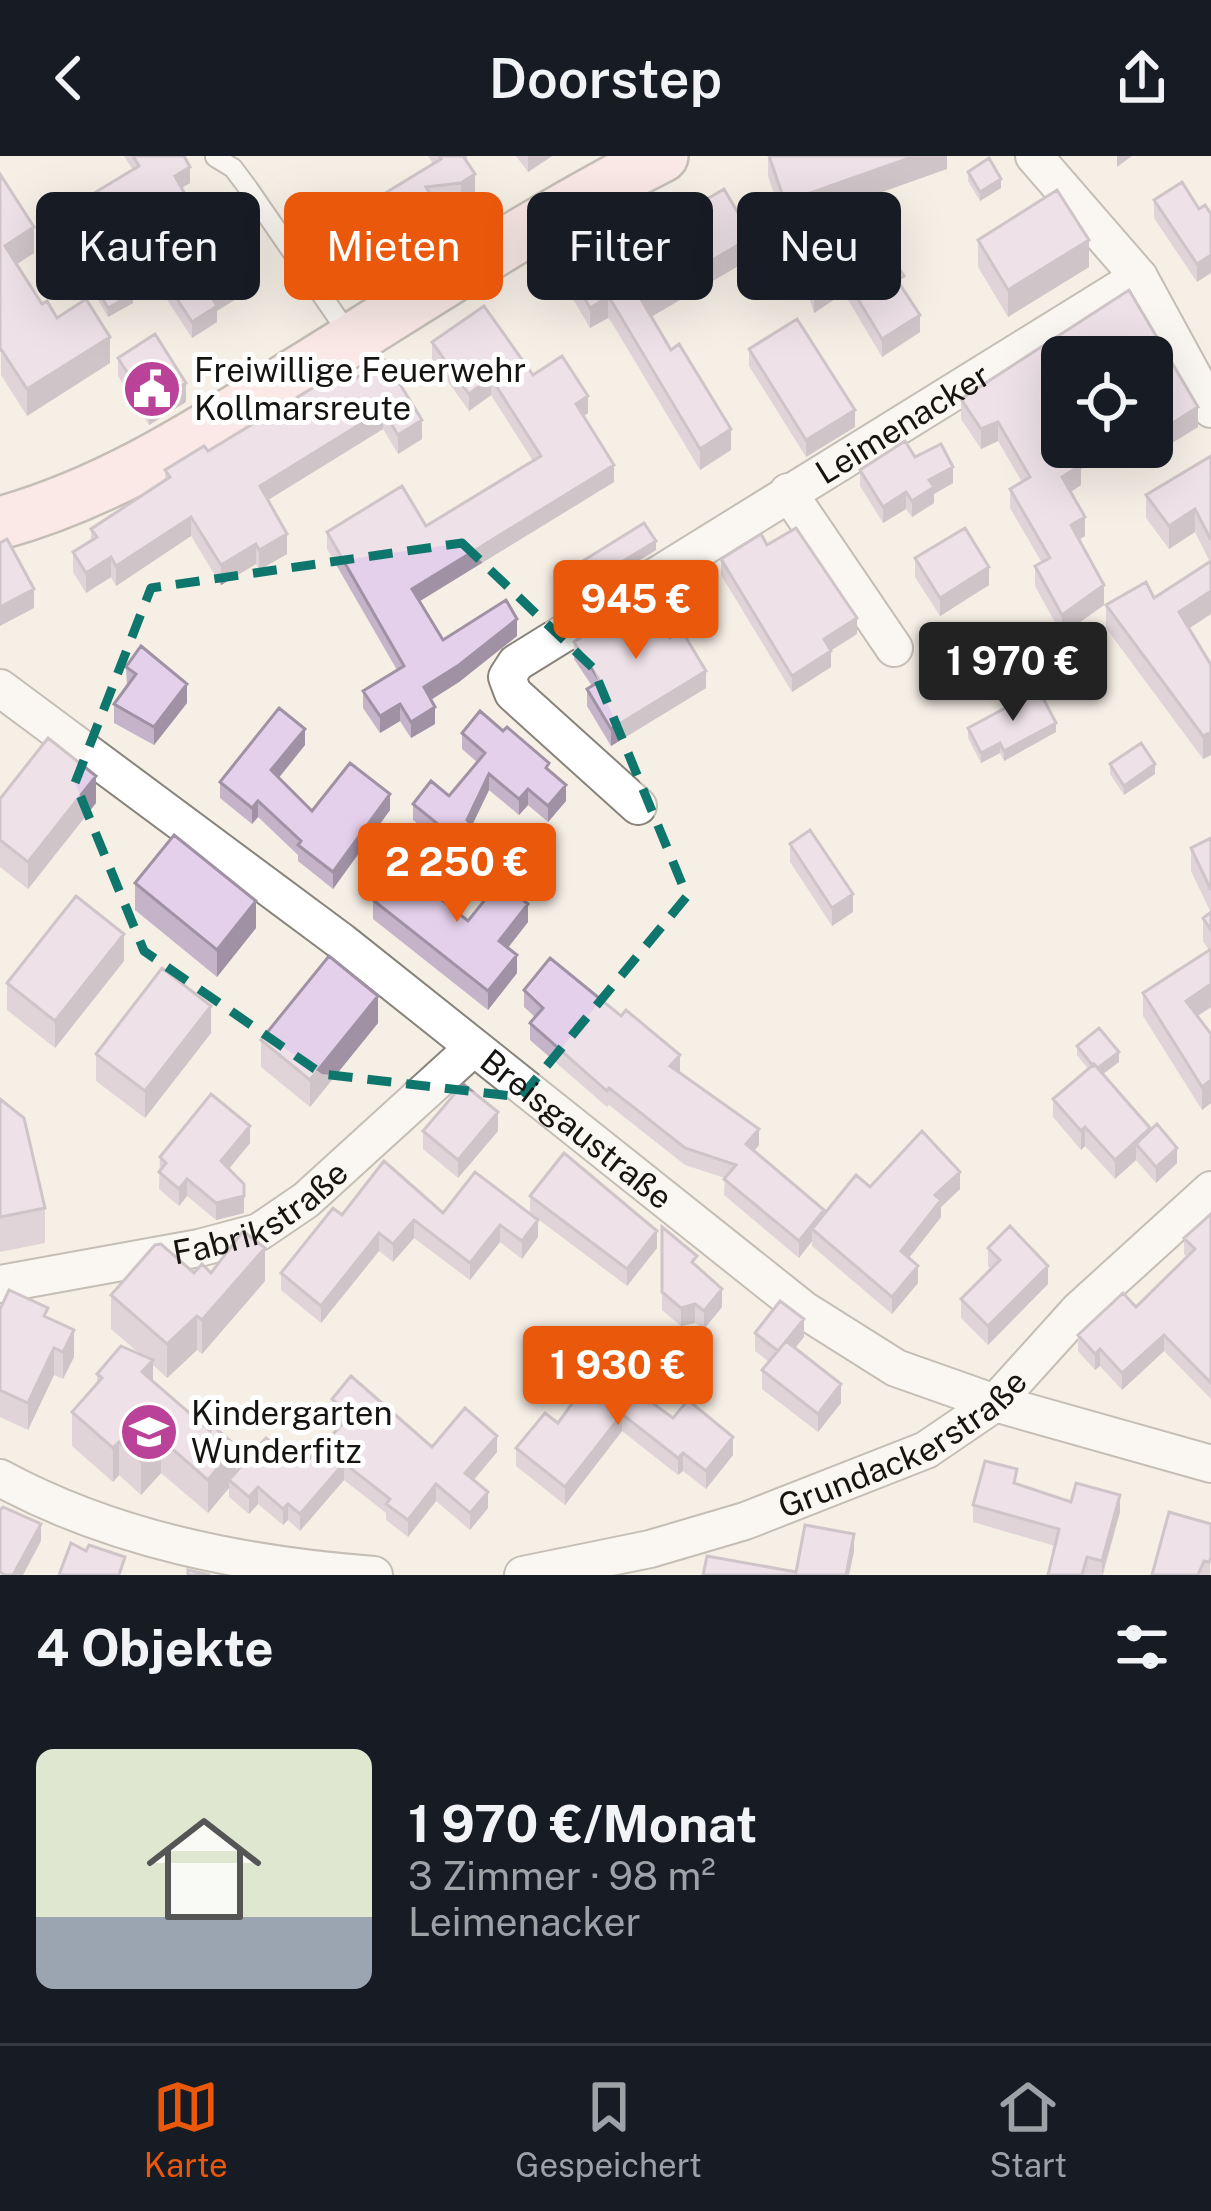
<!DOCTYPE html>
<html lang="de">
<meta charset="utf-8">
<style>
body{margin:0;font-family:"Public Sans",sans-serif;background:#20242c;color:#f1f3f6;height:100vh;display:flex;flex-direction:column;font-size:45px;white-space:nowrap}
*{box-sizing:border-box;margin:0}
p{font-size:39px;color:#9ea1a6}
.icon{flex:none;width:66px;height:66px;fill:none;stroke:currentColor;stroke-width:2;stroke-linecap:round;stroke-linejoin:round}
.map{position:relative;height:1419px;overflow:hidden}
.drawer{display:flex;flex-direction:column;background:#171b24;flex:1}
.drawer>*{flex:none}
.banner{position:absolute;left:36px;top:36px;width:1140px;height:108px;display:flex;gap:24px}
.controls{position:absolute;left:1041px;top:180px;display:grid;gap:24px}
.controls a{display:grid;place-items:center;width:132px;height:132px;border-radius:18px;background:#171b24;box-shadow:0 12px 48px #0002;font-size:60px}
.price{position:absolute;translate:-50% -102px;padding:0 27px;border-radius:12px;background:#ea580c;color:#fff;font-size:39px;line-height:78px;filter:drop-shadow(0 3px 6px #0008)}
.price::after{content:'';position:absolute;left:50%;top:72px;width:36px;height:27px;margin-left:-18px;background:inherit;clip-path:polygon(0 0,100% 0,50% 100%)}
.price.selected{background:#222;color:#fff}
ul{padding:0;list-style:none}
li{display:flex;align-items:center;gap:36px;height:300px;padding:0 36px}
li span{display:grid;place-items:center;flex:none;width:336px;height:240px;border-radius:18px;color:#555}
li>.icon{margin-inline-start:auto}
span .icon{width:144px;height:144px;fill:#fffc;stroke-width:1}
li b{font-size:51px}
h2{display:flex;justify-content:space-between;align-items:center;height:144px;padding:0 36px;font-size:51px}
.chip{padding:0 42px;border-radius:18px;background:#171b24;box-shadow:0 12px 48px #0002;font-size:42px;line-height:108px}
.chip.selected{background:#ea580c;color:#fff}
header{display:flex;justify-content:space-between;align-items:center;height:156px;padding:0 36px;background:#171b24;font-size:54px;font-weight:600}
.tabs{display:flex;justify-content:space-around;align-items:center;height:168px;border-top:3px solid #363941;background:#171b24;font-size:33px;color:#9ea1a6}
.tabs a{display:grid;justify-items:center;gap:6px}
.tabs .selected{color:#ea580c}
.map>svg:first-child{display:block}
</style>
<header><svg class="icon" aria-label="back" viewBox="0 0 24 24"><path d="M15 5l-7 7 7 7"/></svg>Doorstep<svg class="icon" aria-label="share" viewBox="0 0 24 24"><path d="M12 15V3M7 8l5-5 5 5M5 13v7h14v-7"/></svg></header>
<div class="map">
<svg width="1211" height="1419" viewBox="0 0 1211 1419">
<rect width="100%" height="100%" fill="#f5efe6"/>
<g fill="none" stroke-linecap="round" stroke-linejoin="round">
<g stroke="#88837b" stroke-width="22">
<path id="lane" d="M215,1L233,12L248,32L350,180"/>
</g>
<g stroke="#88837b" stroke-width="40">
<g id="street">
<path d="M1034,0L1139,121L1211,253"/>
<path d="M788,336L894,492"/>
<path id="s1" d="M0,532L342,786L804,1154L896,1212L995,1247L1211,1308"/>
<path id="s2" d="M638,650L513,537L507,521L516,507L1139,121"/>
<path id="s3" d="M0,1128L199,1092L259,1076L306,1044L473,892"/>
<path d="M0,1322C115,1384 245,1409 374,1419"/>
<path id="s4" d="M523,1419L650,1393L745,1365L926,1294L995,1247L1079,1154L1211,1034"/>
</g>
</g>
<g stroke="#88837b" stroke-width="56">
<path id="secondary" d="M0,367C105,338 193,282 285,225C409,149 532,66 662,0"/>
</g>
<use href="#lane" stroke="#fff" stroke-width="18"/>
<use href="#street" stroke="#fff" stroke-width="36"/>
<use href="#secondary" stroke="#ffe2e7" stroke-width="51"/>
</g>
<path fill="#c5b3ca" d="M124,0H184L190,27L181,32L239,141L217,155V166L192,182L162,136V120L182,108L161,71L101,107L76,64V48L133,14Z
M428,0H468L466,4L475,36L461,44L436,47L446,81L411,103L402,87L344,122L325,91V74L433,8Z
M516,0H552L528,16Z
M768,0H947V13L785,70L768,20Z
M968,16L1001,32L980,45L968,25Z
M0,18L34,97L17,108L42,148L110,207L27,260L1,219Z
M1154,44L1199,53L1197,126L1154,62Z
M978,84L1089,111L1008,161L978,111Z
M752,102L651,161L731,294L700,314L612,167L608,162L590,172L573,143V122Z
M806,113L904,135L920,176L882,201L844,137L814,157L806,131Z
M94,128L133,147L108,161L94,137Z
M1129,134L1198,251V271L1149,301L1143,291H1152V201H1062V291H1123L1081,313V329L1071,336L1085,361V380L1079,384L1104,429V449L1062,479L1035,430V410L1042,407L1010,352V333L1022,326L998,285L981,293L961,263V243Z
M432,186L533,219L588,257L583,260L614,326L419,445L443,484L517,480L459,526L431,544L435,568L411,582L400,565L380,577L363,552V535L397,514L327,393V376L426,370L533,305L491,239L469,255L432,203Z
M749,193L855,271L806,301L749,210Z
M118,202L186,246L149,269L118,220Z
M356,222L422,283L398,298L383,273L268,344L287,398L259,414L256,408L221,429L191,380L116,430L111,421L86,437L73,416V396L91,384V373L165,323V314L208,295Z
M1211,300V458L1189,472L1211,509V599L1203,603L1106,472V449L1154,442L1210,406L1195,376L1169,393L1146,362V339Z
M915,301L953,327L934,338V347L912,361L906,353L883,367L860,330V314Z
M767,389L857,478L831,494V511L792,536L721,419V403Z
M656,394L589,435L578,418V408Z
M915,402L989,429L940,460L915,421Z
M670,482L706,532L611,590L587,550V533L592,530L574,503V486Z
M126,511L187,547L154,589L114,567V548L127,530Z
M968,572L1056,576L1004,605L1000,597L981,607L968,582Z
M462,577L549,615L566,645L548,666L528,649L519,659L489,634L472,669L529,723L516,738L528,766L508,792L517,817L488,854L373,763V744L468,765L495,731L413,664V648L449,640L477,606L462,593Z
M305,589L279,622L312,655L390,654L333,733L298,705V699L258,661L252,668L220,642V626Z
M1110,608L1155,618L1124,639L1110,618Z
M0,643L96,647L28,733L0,711Z
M1211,682V851L1197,860L1211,878V947L1202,954L1143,860V837L1209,794L1203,785V762L1211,757L1191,715V692Z
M790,688L853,756L832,770L790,706Z
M135,727L256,772L217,821L135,754Z
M124,805L55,892L7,854V827Z
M524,834L680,915L679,916L759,989L754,995L824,1058L870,1031L960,1033L941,1051V1061L909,1102L918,1127L892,1158L812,1090V1085L799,1102L724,1039L725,1022L685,1009L609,949L607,951L530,884V867L535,861L524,851Z
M378,867L310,951L261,911V884Z
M211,877L145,962L96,925V898Z
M1077,890L1119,906L1103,918L1177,1007L1156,1027L1136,1004L1115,1023L1085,990L1081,994L1053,961V943L1088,913L1077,899Z
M0,943L45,1052V1087L0,1096Z
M423,975H498L458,1022L423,993Z
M250,987L229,1013L244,1057L216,1064L187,1040L179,1050L159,1033L160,1001Z
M475,1016L538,1081L522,1103L500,1086L470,1124L414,1082L393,1106L379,1095L321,1167L281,1134V1117L342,1059L443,1057Z
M530,1040L657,1092L627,1130L530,1057Z
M1211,1058V1243L1164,1195L1122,1234L1100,1210L1095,1214L1078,1195V1179L1136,1151L1187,1101L1184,1098V1082Z
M662,1071L697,1110L722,1151L704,1173L695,1167L681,1170L662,1154Z
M988,1092L1048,1128L988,1189L961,1162V1143L991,1113L988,1110Z
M194,1117H211L265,1125L202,1198L197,1194L167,1222L153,1209V1225L236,1316L308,1304L342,1268L332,1260V1243L432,1291L497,1296L474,1324L488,1352L470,1374L436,1345L408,1381L386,1364V1357L344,1324L300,1375L288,1364L283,1369L258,1348L249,1358L229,1341V1332L208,1357L161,1317L141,1339L119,1319L113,1326L72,1290V1256L97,1228V1218L140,1198L111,1173V1139Z
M0,1153L48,1162L74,1201L63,1223L54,1219L28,1274L0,1261Z
M755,1177L804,1181L795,1192L841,1247L818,1276L762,1233V1214L769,1206L755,1195Z
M600,1209L673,1262L733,1299L706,1333L683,1315L678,1319L622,1275L565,1349L516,1310V1292L558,1267Z
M1017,1328L1071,1346L1120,1356L1103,1419H1048L1055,1390L973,1366V1349Z
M1211,1368L1210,1419H1152Z"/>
<path fill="#a092a4" d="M528,0H552L528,16Z
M915,0H947V13L785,70V46Z
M1117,0H1132L1117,11Z
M190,11V27L175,36V20Z
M475,18V36L461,44V27Z
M1001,23V32L980,45V36Z
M161,55V71L101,107V91Z
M446,64V81L411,103V86Z
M402,70V87L344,122V105Z
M34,71V97L5,116V90Z
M752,81V102L642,166V145Z
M1089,84V111L1008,161V134Z
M1211,99V117L1197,126V108Z
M844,120V137L814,157V139Z
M239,126V141L217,155V166L192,182V166L212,142Z
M133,138V147L108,161V152Z
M608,141V162L590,172V152Z
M920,159V176L882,201V183Z
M110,181V207L27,260V233Z
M491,222V239L469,255V238Z
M186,227V246L149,269V251Z
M588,240V257L576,265V248Z
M1198,251V271L1149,301L1152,280Z
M383,254V273L260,349V330Z
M855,254V271L806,301V284Z
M422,264V283L398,298V279Z
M998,266V285L981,293V273Z
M731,273V294L700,314V293Z
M1086,291H1123L1081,313V329L1062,341V321L1073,298Z
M614,309V326L412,450V433Z
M953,311V327L934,338V347L912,361V345L929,324Z
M906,336V353L883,367V351Z
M1195,353V376L1169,393V370Z
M191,361V380L116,430V410Z
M1085,361V380L1071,388V369Z
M287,378V398L259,414V394Z
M656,385V394L589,435V426Z
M256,388V408L221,429V409Z
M111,401V421L86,437V417Z
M989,411V429L940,460V442Z
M1104,429V449L1062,479V459Z
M34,433V452L0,470V451Z
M1211,435V458L1179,479V456Z
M857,462V478L824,499V483Z
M517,463V480L459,526L424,548V531Z
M831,495V511L792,536V520Z
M706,515V532L611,590V573Z
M187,528V547L154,589V571Z
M400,548V565L380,577V560Z
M435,551V568L411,582V566Z
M1056,567V576L1004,605V595Z
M305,573V589L271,631V614Z
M1211,576V599L1203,603V580Z
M1000,587V597L981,607V597Z
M1155,608V618L1124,639V630Z
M489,618V634L467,680V664Z
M96,620V647L28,733V706Z
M566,629V645L548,666V650Z
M528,633V649L519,659V643Z
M390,638V654L333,733V716Z
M258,645V661L252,668V652Z
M529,707V723L512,744V728Z
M853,738V756L832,770V752Z
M256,745V772L217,821V794Z
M528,748V766L499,803V785Z
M124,778V805L55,892V865Z
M517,799V817L488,854V835Z
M1211,828V851L1186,868V845Z
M378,840V867L310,951V924Z
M211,850V877L145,962V935Z
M1119,896V906L1096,923V914Z
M680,899V915L670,927V910Z
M1211,924V947L1202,954V931Z
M498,956V975L458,1022V1004Z
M250,970V987L221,1022V1005Z
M1085,971V990L1081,994V975Z
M1150,972V990L1136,988V1004L1115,1023V1004Z
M759,973V989L746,1005V988Z
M1177,992V1007L1156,1027V1011Z
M960,1016V1033L941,1051V1061L901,1112V1095L935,1039Z
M187,1023V1040L179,1050V1033Z
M244,1040V1057L216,1064V1047Z
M824,1054V1070L812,1073V1085L799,1102V1085Z
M414,1064V1082L393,1106V1088Z
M538,1064V1081L522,1103V1085Z
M500,1069V1086L470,1124V1107Z
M657,1075V1092L627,1130V1113Z
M379,1077V1095L321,1167V1150Z
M265,1092V1125L202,1198V1164Z
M918,1110V1127L892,1158V1141Z
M1048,1110V1128L988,1189V1170Z
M722,1133V1151L704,1173V1155Z
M695,1148V1167L681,1170V1152Z
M197,1160V1194L167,1222V1188Z
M804,1163V1181L778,1213V1195Z
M74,1174V1201L63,1223V1196Z
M1164,1179V1195L1122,1234V1217Z
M54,1192V1219L28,1274V1247Z
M1100,1193V1210L1095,1214V1198Z
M153,1204V1238L142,1216Z
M841,1228V1247L818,1276V1258Z
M622,1258V1275L565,1349V1331Z
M497,1280V1296L465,1334V1317Z
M733,1281V1299L706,1333V1315Z
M161,1283V1317L141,1339V1305Z
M119,1286V1319L113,1326V1292Z
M236,1290V1324H229V1332L208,1357V1324Z
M683,1297V1315L678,1319V1302Z
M344,1307V1324L300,1375V1358Z
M436,1328V1345L408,1381V1364Z
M258,1331V1348L249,1358V1341Z
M488,1336V1352L470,1374V1357Z
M1120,1339V1356L1102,1419V1405Z
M288,1348V1364L283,1369V1353Z
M41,1368V1385L23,1419H13Z
M854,1378V1396L849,1419H846Z"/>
<path fill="#e5d0eb" stroke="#a092a4" stroke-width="3" d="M133,0H184L190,11L175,20L223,107L226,105L239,126L212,142L217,150L192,166L162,120L188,104L161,55L101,91L76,48L139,10Z
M439,0H463L475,18L461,27L426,31L446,64L411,86L402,70L344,105L325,74L441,3Z
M769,0H915L785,46Z
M989,2L1001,23L980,36L968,16Z
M0,18L34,71L5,90L42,148L47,145L57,162L86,143L110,181L27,233L1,193L0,194Z
M1182,26L1199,53L1205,49L1211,58V99L1197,108L1154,44Z
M724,33L752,81L642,145L671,194L679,188L731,273L700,293L612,146L608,141L590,152L573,122Z
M1057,34L1089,84L1008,134L978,84Z
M872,70L904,120L897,124L920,159L882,183L844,120L814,139L806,113Z
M119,114L133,138L108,152L94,128Z
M1129,134L1198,251L1152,280V201H1062V291H1086L1073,298L1081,309L1062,321L1085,361L1071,369L1104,429L1062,459L1035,410L1050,402L1010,333L1030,321L998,266L981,273L961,243Z
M484,150L533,219L562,200L588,240L576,248L614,309L412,433L443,484L506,444L517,463L459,509L424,531L435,551L411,566L400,548L380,560L363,535L404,510L327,376L402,330L426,370L541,300L491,222L469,238L432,186Z
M797,163L855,254L806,284L749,193Z
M155,178L186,227L149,251L118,202Z
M385,204L422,264L398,279L383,254L260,330L287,378L259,394L256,388L221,409L191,361L116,410L111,401L86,417L73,396L97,381L91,373L170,321L165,314L204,290L208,295L349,210L356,222Z
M905,285L915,301L941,288L953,311L929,324L934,331L912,345L906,336L883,351L860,314Z
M1211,300V384L1195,353L1169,370L1146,339Z
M644,367L656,385L589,426L578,408Z
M796,372L857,462L824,483L831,495L792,520L721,403L761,378L767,389Z
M965,372L989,411L940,442L915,402Z
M7,383L34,433L0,451V387Z
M1211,405V435L1179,456L1211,509V576L1203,580L1106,449L1146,426L1154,442Z
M643,438L670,482L682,475L706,515L611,573L587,533L600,525L574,486Z
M141,490L187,528L154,571L114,548L136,518L126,511Z
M1039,534L1056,567L1004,595L1000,587L981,597L968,572Z
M279,552L305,573L271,614L312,655L350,607L390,638L333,716L298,689L301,685L258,645L252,652L220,626Z
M480,555L503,575L507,571L549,607L546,612L566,629L548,650L528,633L519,643L489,618L467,664L500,697L507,689L529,707L512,728L413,648L431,625L449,640L485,597L462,577Z
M48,582L96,620L28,706L0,684V643Z
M1141,587L1155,608L1124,630L1110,608Z
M810,674L853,738L832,752L790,688Z
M174,679L256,745L217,794L135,727Z
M1211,682V734L1191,692Z
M400,710L468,765L500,725L528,748L499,785L517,799L488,835L373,744Z
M76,740L124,778L55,865L7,827Z
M1211,756V774L1203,762Z
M1211,793V828L1186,845L1211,878V924L1202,931L1143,837Z
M329,800L378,840L310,924L261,884Z
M550,802L621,860L626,854L680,899L670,910L759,973L746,988L824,1054L799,1085L724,1023L736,1009L685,992L609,932L607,935L530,867L543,852L524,834Z
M162,812L211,850L145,935L96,898Z
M1099,872L1119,896L1098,912L1094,908L1093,910L1077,890Z
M1094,908L1150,972L1115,1004L1085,971L1081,975L1053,943Z
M463,928L498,956L458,1004L423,975Z
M211,938L250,970L221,1005L244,1028V1040L216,1047L187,1023L179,1033L159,1016L166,1007L160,1001Z
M0,943L24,962L45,1052L0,1061Z
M1157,968L1177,992L1156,1011L1136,988Z
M922,975L960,1016L935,1039L941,1044L901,1095L918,1110L892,1141L812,1073L856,1019L870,1031Z
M564,997L657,1075L627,1113L530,1040Z
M384,1005L443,1057L475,1016L538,1064L522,1085L500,1069L470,1107L414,1064L393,1088L379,1077L321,1150L281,1117L333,1052L342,1059Z
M1211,1058V1227L1164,1179L1122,1217L1100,1193L1095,1198L1078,1179L1123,1137L1136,1151L1195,1093L1184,1082Z
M1010,1070L1048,1110L988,1170L961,1143L1000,1104L988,1092Z
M662,1071L697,1100L692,1106L722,1133L704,1155L695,1148L681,1152L662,1136Z
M243,1075L265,1092L202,1164L197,1160L167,1188L111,1139L155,1089L161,1088L194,1117L202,1108L211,1117Z
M9,1134L48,1152L44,1160L74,1174L63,1196L54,1192L28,1247L0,1234V1153Z
M780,1145L804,1163L778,1195L755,1177Z
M786,1185L841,1228L818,1258L762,1214Z
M121,1190L153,1204L142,1216L210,1275L213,1270L236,1290L208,1324L161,1283L141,1305L119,1286L113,1292L72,1256L102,1222L97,1218Z
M600,1209L673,1262L688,1244L733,1281L706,1315L683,1297L678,1302L622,1258L565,1331L516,1292L545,1257L558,1267Z
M351,1220L432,1291L465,1252L497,1280L465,1317L488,1336L470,1357L436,1328L408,1364L386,1348L390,1343L344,1307L300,1358L288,1348L283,1353L258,1331L249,1341L229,1324L266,1282L295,1307L302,1299L308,1304L351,1259L332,1243Z
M985,1305L1017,1313L1014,1327L1071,1346L1076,1327L1120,1339L1102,1405L1087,1401L1082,1419H1048L1059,1373L973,1349Z
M3,1351L41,1368L13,1419H5L0,1416V1354Z
M1169,1356L1211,1368V1401L1209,1406L1204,1405L1198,1419H1152Z
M805,1369L854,1378L846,1419H703L707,1400L796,1416Z
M71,1387L86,1395L89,1389L125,1401L119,1419H59Z
M188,1414L210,1419H188Z"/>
<path d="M0 0H1211V1419H0ZM462,387L593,512L687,740L521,941L322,918L144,795L75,627L151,432Z" fill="#f5efe6" fill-opacity=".55" fill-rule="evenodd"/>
<path fill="none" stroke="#0f766e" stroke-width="9" stroke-dasharray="24 15" stroke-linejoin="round" d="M462,387L593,512L687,740L521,941L322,918L144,795L75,627L151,432Z"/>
<defs>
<g id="civic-disc" transform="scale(3)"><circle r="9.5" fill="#ba4399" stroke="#fff"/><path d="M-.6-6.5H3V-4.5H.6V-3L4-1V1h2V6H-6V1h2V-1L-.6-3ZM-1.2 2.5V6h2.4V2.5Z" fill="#fff"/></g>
<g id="school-disc" transform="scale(3)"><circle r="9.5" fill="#ba4399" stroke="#fff"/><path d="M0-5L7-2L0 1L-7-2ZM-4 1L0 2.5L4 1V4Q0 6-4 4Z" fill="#fff"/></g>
</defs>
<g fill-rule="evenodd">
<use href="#civic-disc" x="152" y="233"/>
<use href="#school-disc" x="149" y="1276"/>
</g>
<g text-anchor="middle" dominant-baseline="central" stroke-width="10" stroke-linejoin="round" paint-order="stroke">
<g font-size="33" fill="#161411" stroke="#fff" text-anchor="start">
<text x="194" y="214">Freiwillige Feuerwehr<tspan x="194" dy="38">Kollmarsreute</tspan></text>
<text x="191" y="1257">Kindergarten<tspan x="191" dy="38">Wunderfitz</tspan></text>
</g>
<g font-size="33" fill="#161411" stroke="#fff">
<text stroke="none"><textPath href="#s2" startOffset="657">Leimenacker</textPath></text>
<text stroke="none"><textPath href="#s1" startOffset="726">Breisgaustraße</textPath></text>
<text stroke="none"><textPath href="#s3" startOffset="273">Fabrikstraße</textPath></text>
<text stroke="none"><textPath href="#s4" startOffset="405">Grundackerstraße</textPath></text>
</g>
</g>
</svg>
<div class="controls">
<a><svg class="icon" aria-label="locate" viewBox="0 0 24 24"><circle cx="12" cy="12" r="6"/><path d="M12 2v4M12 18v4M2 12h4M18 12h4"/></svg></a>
</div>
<b class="price" style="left:636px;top:506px">945 €</b>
<b class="price selected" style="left:1013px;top:568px">1 970 €</b>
<b class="price" style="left:457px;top:769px">2 250 €</b>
<b class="price" style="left:618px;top:1272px">1 930 €</b>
<div class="banner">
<a class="chip">Kaufen</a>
<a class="chip selected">Mieten</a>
<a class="chip">Filter</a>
<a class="chip">Neu</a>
</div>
</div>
<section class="drawer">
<h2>4 Objekte<svg class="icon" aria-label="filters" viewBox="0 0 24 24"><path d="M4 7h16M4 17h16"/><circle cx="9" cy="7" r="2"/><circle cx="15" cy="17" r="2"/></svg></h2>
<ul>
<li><span style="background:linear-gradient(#dfe7d0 70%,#9aa5b1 0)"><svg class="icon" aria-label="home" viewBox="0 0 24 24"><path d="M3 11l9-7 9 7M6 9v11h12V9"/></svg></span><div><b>1 970 €/Monat</b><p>3 Zimmer · 98 m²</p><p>Leimenacker</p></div></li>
</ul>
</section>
<nav class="tabs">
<a class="selected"><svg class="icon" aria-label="map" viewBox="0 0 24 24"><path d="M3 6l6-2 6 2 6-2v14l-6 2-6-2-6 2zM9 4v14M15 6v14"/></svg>Karte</a>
<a><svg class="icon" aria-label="saved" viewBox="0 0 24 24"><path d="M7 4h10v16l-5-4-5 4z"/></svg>Gespeichert</a>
<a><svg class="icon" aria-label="home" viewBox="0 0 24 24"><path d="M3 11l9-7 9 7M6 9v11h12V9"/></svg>Start</a>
</nav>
